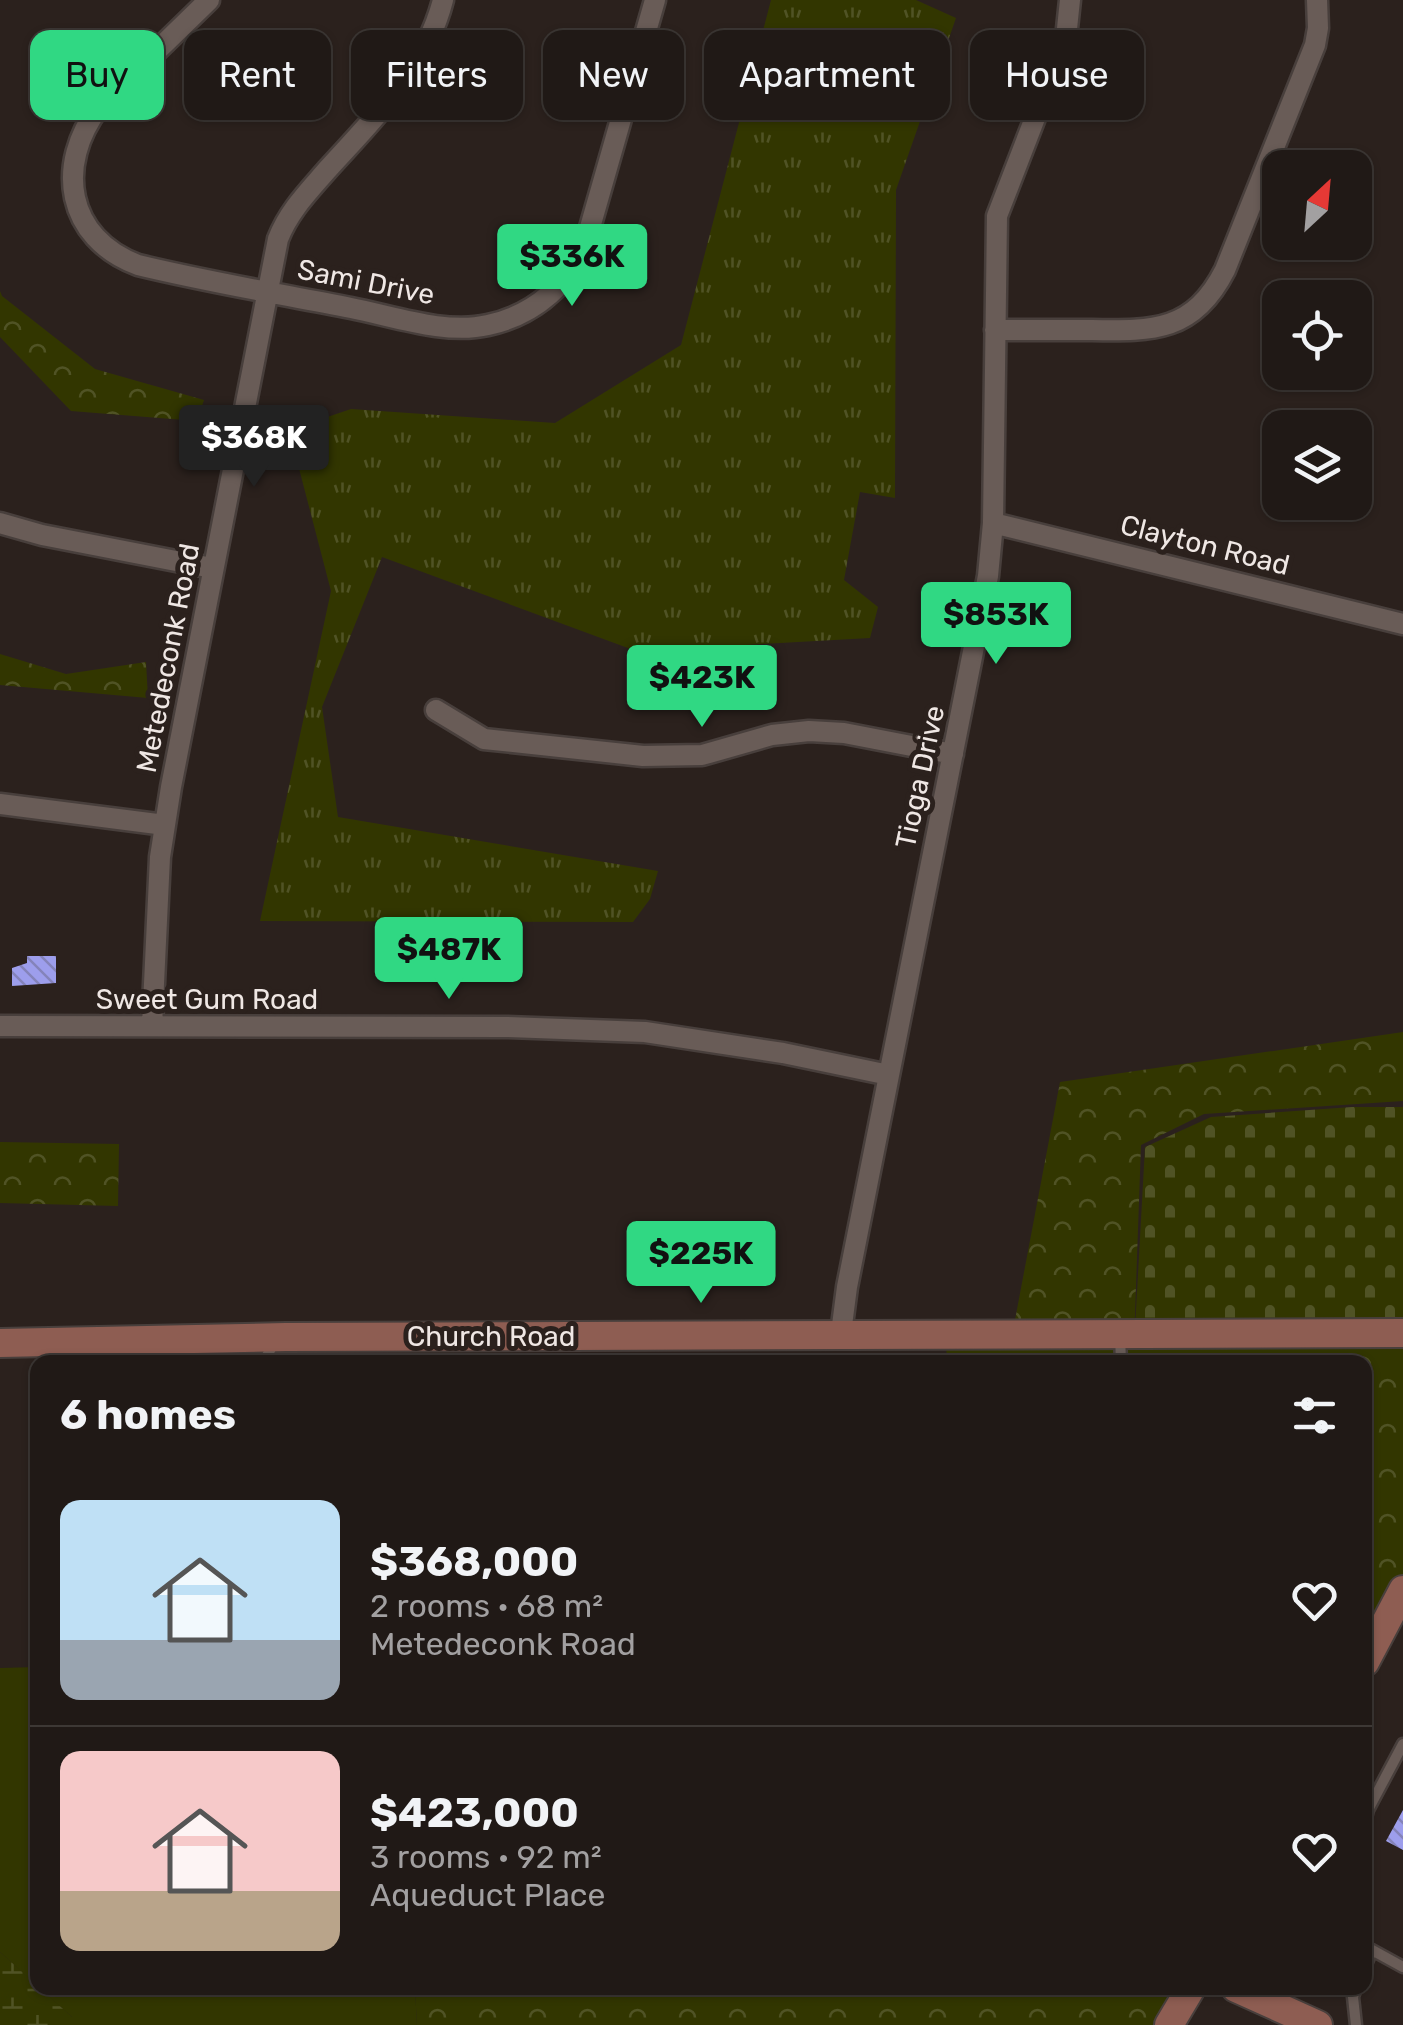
<!DOCTYPE html>
<meta charset="utf-8">
<style>
body{margin:0;font-family:Rubik,sans-serif;background:#28221f;color:#f1f3f6;height:100vh;display:flex;flex-direction:column;font-size:38px;white-space:nowrap}
*{box-sizing:border-box;margin:0}
p{font-size:32px;color:#a2a0a1}
.icon{flex:none;width:55px;height:55px;fill:none;stroke:currentColor;stroke-width:2;stroke-linecap:round;stroke-linejoin:round}
.map{position:relative;flex:1;overflow:hidden}
.drawer{position:absolute;left:30px;top:1355px;width:1342px;height:640px;display:flex;flex-direction:column;background:#201916;border-radius:20px;box-shadow:0 2px 8px #0004,0 0 0 2px #3d3835}
.drawer>*{flex:none}
.top-card{position:absolute;left:30px;top:30px;width:1345px;height:90px;display:flex;gap:20px}
.needle{width:65px;rotate:26deg}
.buttons{position:absolute;left:1262px;top:150px;display:grid;gap:20px}
.buttons a{display:grid;place-items:center;width:110px;height:110px;border-radius:20px;background:#201916;box-shadow:0 2px 8px #0004,0 0 0 2px #3d3835;font-size:50px}
.price{position:absolute;translate:-50% -85px;padding:0 22px;border-radius:10px;background:#30d883;color:#111;font-size:32px;line-height:65px;filter:drop-shadow(0 2px 5px #0008)}
.price::after{content:'';position:absolute;left:50%;top:60px;width:30px;height:22px;margin-left:-15px;background:inherit;clip-path:polygon(0 0,100% 0,50% 100%)}
.price.selected{background:#222;color:#fff}
ul{padding:0;list-style:none}
li{display:flex;align-items:center;gap:30px;height:250px;padding:0 30px}
li+li{border-top:2px solid #3d3835}
li span{display:grid;place-items:center;flex:none;width:280px;height:200px;border-radius:20px;color:#555}
li>.icon{margin-inline-start:auto}
span .icon{width:120px;height:120px;fill:#fffc;stroke-width:1}
li b{font-size:42px}
h2{display:flex;justify-content:space-between;align-items:center;height:120px;padding:0 30px;font-size:42px}
.tag{padding:0 35px;border-radius:20px;background:#201916;box-shadow:0 2px 8px #0004,0 0 0 2px #3d3835;font-size:35px;line-height:90px}
.tag.selected{background:#30d883;color:#111}
.map>svg:first-child{display:block}
</style>
<div class="map">
<svg width="1403" height="2025" viewBox="0 0 1403 2025">
<defs>
<pattern id="forest-crowns" width="20" height="18" patternUnits="userSpaceOnUse" patternTransform="scale(2.5)"><rect width="20" height="18" fill="#323600"/><path d="M2 6a3 3 0 1 1 6 0M12 15a3 3 0 1 1 6 0" fill="none" stroke="#505325"/></pattern>
<pattern id="wetland-marsh" width="20" height="14" patternUnits="userSpaceOnUse" patternTransform="scale(2.5)"><rect width="20" height="14" fill="#323600"/><path d="M1 5h8M5 5V1M11 12h8M15 12V8" fill="none" stroke="#505325"/></pattern>
<pattern id="cemetery-stones" width="16" height="16" patternUnits="userSpaceOnUse" patternTransform="scale(2.5)"><rect width="16" height="16" fill="#323600"/><path d="M2 7V4a2 2 0 0 1 4 0v3zM10 15v-3a2 2 0 0 1 4 0v3z" fill="#505325"/></pattern>
<pattern id="park-tufts" width="24" height="20" patternUnits="userSpaceOnUse" patternTransform="scale(2.5)"><rect width="24" height="20" fill="#323600"/><path d="M3 7l-1-3M5 7V3M7 7l1-3M15 17l-1-3M17 17v-4M19 17l1-3" fill="none" stroke="#505325"/></pattern>
<pattern id="building-back-hatch" width="6" height="6" patternUnits="userSpaceOnUse" patternTransform="scale(2.5)"><rect width="6" height="6" fill="#9d9eec"/><path d="M-1 5l2 2M0 0l6 6M5-1l2 2" fill="none" stroke="#8483ba"/></pattern>
</defs>
<rect width="100%" height="100%" fill="#2b211d"/>
<path fill="#323600" d="M37,1667V1986L0,1952V1668Z
M39,1988H415L417,2025H72V2017Z"/>
<path fill="url(#forest-crowns)" d="M0,291L2,296L95,369L204,400L197,421L71,411L0,337Z
M0,654L66,674L146,662L148,698L0,685Z
M1403,1032V1101L1204,1114L1141,1145L1134,1342L1403,1338V1596L1365,1666V1362H948L945,1342L1011,1341L1060,1082Z
M0,1142L119,1144L118,1206L0,1203Z
M415,1988H1190L1162,2025H417Z"/>
<path fill="url(#wetland-marsh)" d="M0,1952L72,2017V2025H0Z"/>
<path fill="url(#cemetery-stones)" d="M1352,1107H1403V1326L1135,1329L1145,1147L1211,1117Z"/>
<path fill="url(#park-tufts)" d="M771,0H916L956,18L896,190L895,498L860,492L844,580L878,607L870,638L636,651L382,557L322,707L338,817L658,871L650,899L633,922L260,921L331,591L289,430L351,409L555,423L681,345Z"/>
<path fill="url(#building-back-hatch)" d="M27,956H56V983L12,986V968L27,963Z
M1403,1810V1850L1386,1841Z"/>
<g fill="none" stroke-linecap="round" stroke-linejoin="round">
<g stroke="#483f3c" stroke-width="15">
<path id="lane" d="M1120,1336L1121,1362
M47,1362L49,1343
M263,1362L275,1342
M1365,1822L1368,1810L1403,1744
M1365,1967L1372,1950L1403,1967
M1356,1988L1353,1997L1356,2025"/>
</g>
<g stroke="#483f3c" stroke-width="25">
<path id="street" d="M209,0L99,107C55,165 66,238 138,265C208,282 280,294 351,308C393,316 445,335 488,325C530,316 562,290 583,252L655,0
M995,330C1026,330 1057,330 1088,330C1152,331 1193,333 1225,270L1315,45L1318,28L1317,0
M0,523L42,535L212,568
M993,523L1403,624
M436,710L484,739L643,756L702,755L772,735L809,731L844,733L953,754
M0,804L165,825
M0,1026L507,1027L645,1032L783,1053L889,1075
M152,1026L160,857L171,787L278,239C289,211 308,192 327,170C374,118 425,70 443,0
M841,1333L847,1287L988,576L993,523L997,216L1066,38L1070,0"/>
</g>
<g stroke="#483f3c" stroke-width="32">
<path id="secondary" d="M0,1343L286,1337L1403,1333
M1365,1662L1403,1590
M1236,1988L1318,2025
M1169,2025L1191,1988"/>
</g>
<use href="#lane" stroke="#695c57" stroke-width="10"/>
<use href="#street" stroke="#695c57" stroke-width="20"/>
<use href="#secondary" stroke="#8e5d52" stroke-width="28"/>
</g>
<g text-anchor="middle" dominant-baseline="central" stroke-width="10" stroke-linejoin="round" paint-order="stroke">
<g font-size="28" fill="#efe7e4" stroke="#2b211d">
<text transform="translate(366 282) rotate(11)">Sami Drive</text>
<text transform="translate(1205 545) rotate(14)">Clayton Road</text>
<text transform="translate(168 658) rotate(-79)">Metedeconk Road</text>
<text transform="translate(920 777) rotate(-78)">Tioga Drive</text>
<text x="207" y="999">Sweet Gum Road</text>
<text x="491" y="1336">Church Road</text>
</g>
</g>
</svg>
<div class="buttons">
<a><svg class="needle" viewBox="-14 -14 28 28"><path d="M0-13l5 13h-10z" fill="#e53935"/><path d="M0 13l5-13h-10z" fill="#a2a0a1"/></svg></a>
<a><svg class="icon" aria-label="locate" viewBox="0 0 24 24"><circle cx="12" cy="12" r="6"/><path d="M12 2v4M12 18v4M2 12h4M18 12h4"/></svg></a>
<a><svg class="icon" aria-label="layers" viewBox="0 0 24 24"><path d="M12 4l9 5-9 5-9-5zM3 14l9 5 9-5"/></svg></a>
</div>
<b class="price" style="left:572px;top:309px">$336K</b>
<b class="price selected" style="left:254px;top:490px">$368K</b>
<b class="price" style="left:996px;top:667px">$853K</b>
<b class="price" style="left:702px;top:730px">$423K</b>
<b class="price" style="left:449px;top:1002px">$487K</b>
<b class="price" style="left:701px;top:1306px">$225K</b>
<div class="top-card">
<a class="tag selected">Buy</a>
<a class="tag">Rent</a>
<a class="tag">Filters</a>
<a class="tag">New</a>
<a class="tag">Apartment</a>
<a class="tag">House</a>
</div>
<section class="drawer">
<h2>6 homes<svg class="icon" aria-label="filters" viewBox="0 0 24 24"><path d="M4 7h16M4 17h16"/><circle cx="9" cy="7" r="2"/><circle cx="15" cy="17" r="2"/></svg></h2>
<ul>
<li><span style="background:linear-gradient(#bfe0f5 70%,#9aa5b1 0)"><svg class="icon" aria-label="home" viewBox="0 0 24 24"><path d="M3 11l9-7 9 7M6 9v11h12V9"/></svg></span><div><b>$368,000</b><p>2 rooms · 68 m²</p><p>Metedeconk Road</p></div><svg class="icon" aria-label="heart" viewBox="0 0 24 24"><path d="M12 20l-8-8c-3-5 5-10 8-4 3-6 11-1 8 4z"/></svg></li>
<li><span style="background:linear-gradient(#f6c9c9 70%,#b9a48a 0)"><svg class="icon" aria-label="home" viewBox="0 0 24 24"><path d="M3 11l9-7 9 7M6 9v11h12V9"/></svg></span><div><b>$423,000</b><p>3 rooms · 92 m²</p><p>Aqueduct Place</p></div><svg class="icon" aria-label="heart" viewBox="0 0 24 24"><path d="M12 20l-8-8c-3-5 5-10 8-4 3-6 11-1 8 4z"/></svg></li>
</ul>
</section>
</div>
